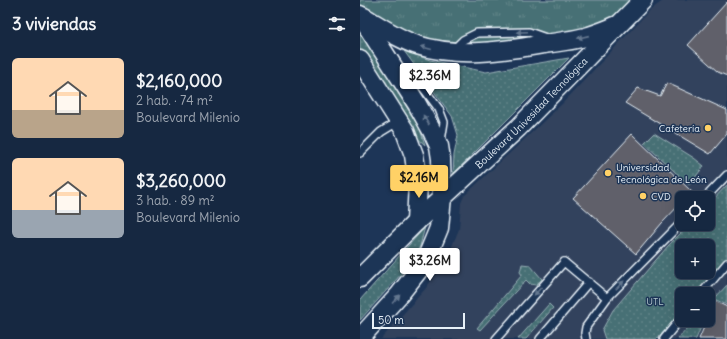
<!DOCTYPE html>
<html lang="es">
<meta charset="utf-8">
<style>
body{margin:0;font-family:Delius,sans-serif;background:#1f3048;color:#f1f3f6;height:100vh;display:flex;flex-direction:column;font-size:15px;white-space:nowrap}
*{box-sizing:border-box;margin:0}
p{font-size:13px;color:#9ea6b1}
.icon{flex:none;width:22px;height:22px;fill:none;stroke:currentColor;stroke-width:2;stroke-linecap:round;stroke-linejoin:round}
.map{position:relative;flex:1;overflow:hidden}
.panel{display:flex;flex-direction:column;background:#162841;width:360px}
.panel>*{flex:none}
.buttons{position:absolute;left:315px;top:191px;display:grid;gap:8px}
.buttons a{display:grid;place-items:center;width:40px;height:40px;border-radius:6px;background:#162841;box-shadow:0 4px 16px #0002,0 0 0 1px #35445a;font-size:20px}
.scale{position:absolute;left:12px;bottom:10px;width:93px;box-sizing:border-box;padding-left:4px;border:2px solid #e8f1f8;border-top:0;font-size:11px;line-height:14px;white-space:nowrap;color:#e8f1f8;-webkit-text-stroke:3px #1d3557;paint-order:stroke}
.price{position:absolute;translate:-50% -34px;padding:0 9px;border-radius:4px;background:#fff;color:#222;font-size:13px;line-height:26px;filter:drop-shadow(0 1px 2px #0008)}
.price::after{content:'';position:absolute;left:50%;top:24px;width:12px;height:9px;margin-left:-6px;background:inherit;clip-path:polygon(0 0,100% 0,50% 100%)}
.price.on{background:#ffd166;color:#111}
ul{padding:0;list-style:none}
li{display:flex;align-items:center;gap:12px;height:100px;padding:0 12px}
li span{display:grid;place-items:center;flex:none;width:112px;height:80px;border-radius:6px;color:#555}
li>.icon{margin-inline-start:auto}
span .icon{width:48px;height:48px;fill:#fffc;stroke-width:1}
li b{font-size:17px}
h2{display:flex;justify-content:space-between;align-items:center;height:48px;padding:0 12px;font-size:17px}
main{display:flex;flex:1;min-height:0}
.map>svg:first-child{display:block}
</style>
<main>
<section class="panel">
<h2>3 viviendas<svg class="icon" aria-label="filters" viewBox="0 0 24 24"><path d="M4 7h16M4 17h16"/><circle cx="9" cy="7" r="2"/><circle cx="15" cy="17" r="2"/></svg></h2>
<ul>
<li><span style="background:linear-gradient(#ffd9b3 65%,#b9a48a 0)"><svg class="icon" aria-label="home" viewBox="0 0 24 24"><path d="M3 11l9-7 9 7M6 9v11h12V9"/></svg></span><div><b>$2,160,000</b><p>2 hab. · 74 m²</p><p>Boulevard Milenio</p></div></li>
<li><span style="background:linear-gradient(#ffd9b3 65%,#9aa5b1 0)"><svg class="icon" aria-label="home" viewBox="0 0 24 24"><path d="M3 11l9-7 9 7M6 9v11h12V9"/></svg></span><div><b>$3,260,000</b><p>3 hab. · 89 m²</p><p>Boulevard Milenio</p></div></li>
</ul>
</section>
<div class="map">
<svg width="367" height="339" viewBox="0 0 367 339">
<defs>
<pattern id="grass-tufts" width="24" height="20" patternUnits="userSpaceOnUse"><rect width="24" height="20" fill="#477074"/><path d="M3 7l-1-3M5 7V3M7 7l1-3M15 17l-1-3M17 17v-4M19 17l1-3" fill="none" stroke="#628589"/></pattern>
<pattern id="park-dots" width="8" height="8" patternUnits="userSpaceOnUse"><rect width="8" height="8" fill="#477074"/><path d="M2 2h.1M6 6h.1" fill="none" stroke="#628589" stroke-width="1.8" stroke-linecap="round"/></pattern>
</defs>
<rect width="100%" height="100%" fill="#1d3557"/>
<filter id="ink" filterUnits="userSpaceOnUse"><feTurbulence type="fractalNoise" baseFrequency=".025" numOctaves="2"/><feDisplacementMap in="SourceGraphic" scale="8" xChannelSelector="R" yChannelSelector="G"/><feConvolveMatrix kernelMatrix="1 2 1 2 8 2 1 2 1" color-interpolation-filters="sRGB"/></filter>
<g filter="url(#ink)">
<path fill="#31425d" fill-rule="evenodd" d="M304,0H367V339H21L66,288L88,256L99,229L101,203L104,196L202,104L289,11ZM322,198H348V224H322ZM322,246H348V272H322ZM322,294H348V320H322Z"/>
<path fill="url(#grass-tufts)" stroke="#98b0b6" d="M0,0H282L260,25L214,50L107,55L54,45L0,12Z"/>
<path fill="url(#park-dots)" stroke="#98b0b6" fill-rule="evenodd" d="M0,30L60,129L65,145L54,135L0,49Z
M44,51L70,60L126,72L209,58L93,174L94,155L98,135L92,116Z
M294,133L334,158L344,166L329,185L284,143Z
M367,185V258L338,294H322V312L297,339H245L242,330L253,310L308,246L330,224H348V205ZM322,246H348V272H322Z
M65,227L60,246L52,262L0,320V300Z
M162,264L170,265L182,279L176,285L170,284L166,280L120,330L117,328L162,275L160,272Z
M367,285V305L354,299Z
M189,304L193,308L166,339H158Z
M335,320H344L336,339H318Z"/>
<path fill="#61616a" stroke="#e8f1f8" d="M367,2V76L358,72L328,45Z
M307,83L367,110V134L350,154L265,103L278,88L300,96Z
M272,134L332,192L326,198H322V202L302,223L276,254L213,198Z
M355,301L367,307V339H339Z"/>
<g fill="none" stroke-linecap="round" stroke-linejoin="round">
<g stroke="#e8f1f8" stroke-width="10">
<path id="service" d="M94,49L103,40L117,33L169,32L189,39
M41,69L55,77L79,109L84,122L81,141
M0,153L21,132L39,121
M345,198L367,175
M341,294L367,263
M136,339L204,262L247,298
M180,339L229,282
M226,339L225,333L226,327L247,298L322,222
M304,339L322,317"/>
</g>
<g stroke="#e8f1f8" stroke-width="21">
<g id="tertiary">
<path d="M0,15L57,104L72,131L79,146L81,159L82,197L79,228L65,262L39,295L0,338"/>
<path d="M4,17C21,27 38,39 57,45C98,58 143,51 184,44C199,42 215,40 229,36C238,33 247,30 255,26"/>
<path d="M0,60L45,131L54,155L58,183L56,222"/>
<path id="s1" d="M0,278L56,222L158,128L283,0"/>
</g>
</g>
<use href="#service" stroke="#1d3557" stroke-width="7"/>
<use href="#tertiary" stroke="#1d3557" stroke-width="18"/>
</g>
<defs><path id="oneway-solid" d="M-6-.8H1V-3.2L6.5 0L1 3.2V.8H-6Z"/></defs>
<g fill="#64778f">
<use href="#oneway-solid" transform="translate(162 32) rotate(178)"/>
<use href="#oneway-solid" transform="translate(223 37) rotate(167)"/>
<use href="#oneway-solid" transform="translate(66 48) rotate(-165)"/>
<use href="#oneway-solid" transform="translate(66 120) rotate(-120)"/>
<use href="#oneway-solid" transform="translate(260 285) rotate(-46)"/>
<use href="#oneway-solid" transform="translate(178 291) rotate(132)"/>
<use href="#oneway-solid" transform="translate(36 299) rotate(-48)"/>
</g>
</g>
<g fill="#ffd166" stroke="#1d3557" stroke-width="1.5">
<circle cx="348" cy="128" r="4"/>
<circle cx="248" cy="173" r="4"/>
<circle cx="283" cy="196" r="4"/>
</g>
<g text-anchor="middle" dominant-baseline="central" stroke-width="3" stroke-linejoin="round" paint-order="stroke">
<g font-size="10" fill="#e8f1f8" stroke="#1d3557">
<text stroke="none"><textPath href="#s1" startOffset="238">Boulevard Univesidad Tecnológica</textPath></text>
</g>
<g font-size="10" fill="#e8f1f8" stroke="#1d3557" text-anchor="start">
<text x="340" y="128" text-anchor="end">Cafetería</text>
<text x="256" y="167">Universidad<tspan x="256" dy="12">Tecnológica de León</tspan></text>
<text x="291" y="196">CVD</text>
</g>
<g font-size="10" fill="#b0c4ca" stroke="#1d3557">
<text x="295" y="301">UTL</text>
</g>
</g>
</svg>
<div class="buttons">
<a><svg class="icon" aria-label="locate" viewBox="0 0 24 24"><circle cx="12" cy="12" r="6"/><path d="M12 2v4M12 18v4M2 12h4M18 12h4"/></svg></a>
<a>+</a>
<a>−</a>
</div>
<div class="scale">50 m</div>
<b class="price" style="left:70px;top:97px">$2.36M</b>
<b class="price on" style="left:59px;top:199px">$2.16M</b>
<b class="price" style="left:70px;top:282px">$3.26M</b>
</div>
</main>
